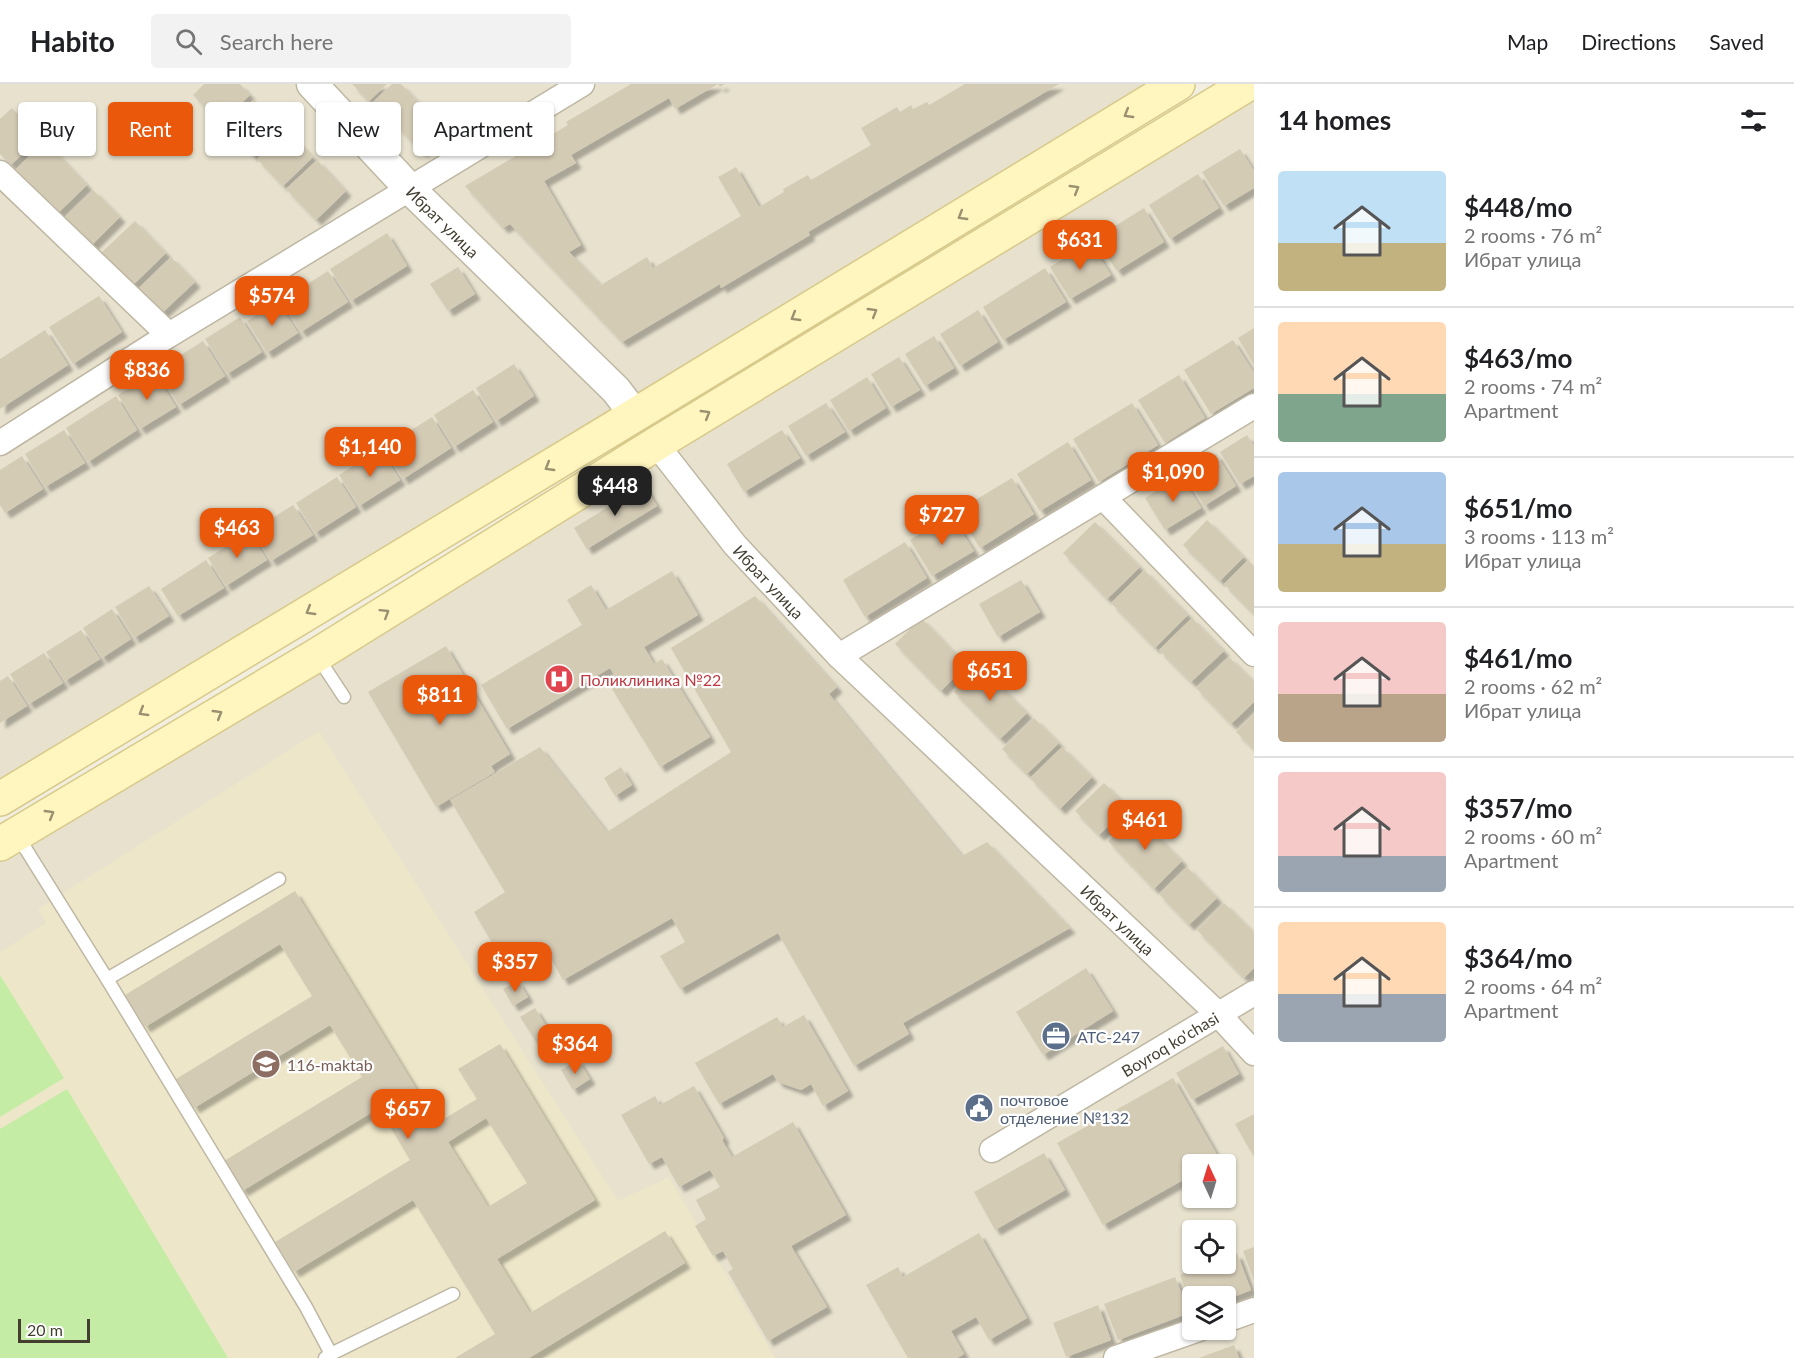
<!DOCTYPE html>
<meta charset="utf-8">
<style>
body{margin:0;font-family:Lato,sans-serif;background:#f2f2f2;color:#202124;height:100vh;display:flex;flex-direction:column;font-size:22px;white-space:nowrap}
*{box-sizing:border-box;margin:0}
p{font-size:20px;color:#757577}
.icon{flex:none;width:33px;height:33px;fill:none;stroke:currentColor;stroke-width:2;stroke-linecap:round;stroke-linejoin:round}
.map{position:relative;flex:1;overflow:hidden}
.details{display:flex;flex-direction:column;background:#fff;width:540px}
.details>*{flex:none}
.top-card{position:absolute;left:18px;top:18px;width:570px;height:54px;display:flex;gap:12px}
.needle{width:39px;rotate:356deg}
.controls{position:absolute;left:1182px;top:1070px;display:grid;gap:12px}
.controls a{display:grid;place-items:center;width:54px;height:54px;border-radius:6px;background:#fff;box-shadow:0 2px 4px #0004;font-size:30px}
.scale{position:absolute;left:18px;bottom:15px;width:72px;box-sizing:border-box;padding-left:6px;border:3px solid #443e31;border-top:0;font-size:16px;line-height:21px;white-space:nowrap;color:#443e31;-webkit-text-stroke:4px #fff;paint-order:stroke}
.price{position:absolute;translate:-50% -51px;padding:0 14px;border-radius:12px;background:#ea580c;color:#fff;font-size:20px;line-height:39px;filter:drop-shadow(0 2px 3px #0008)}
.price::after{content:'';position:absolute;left:50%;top:36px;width:18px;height:14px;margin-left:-9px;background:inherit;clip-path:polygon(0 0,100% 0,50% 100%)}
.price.current{background:#222;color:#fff}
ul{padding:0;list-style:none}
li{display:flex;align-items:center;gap:18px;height:150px;padding:0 24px}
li+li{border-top:2px solid #e0e0e0}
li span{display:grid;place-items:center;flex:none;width:168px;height:120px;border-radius:6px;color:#555}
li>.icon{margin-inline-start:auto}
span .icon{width:72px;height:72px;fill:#fffc;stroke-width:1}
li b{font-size:26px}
h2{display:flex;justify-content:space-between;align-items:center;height:72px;padding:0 24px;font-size:26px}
.tag{padding:0 21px;border-radius:6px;background:#fff;box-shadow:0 2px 4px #0004;font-size:21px;line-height:54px}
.tag.current{background:#ea580c;color:#fff}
header{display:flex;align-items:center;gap:36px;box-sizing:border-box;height:84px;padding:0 30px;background:#fff;border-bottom:2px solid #e0e0e0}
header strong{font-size:28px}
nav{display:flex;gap:33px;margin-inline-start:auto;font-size:21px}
.search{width:420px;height:54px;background:#f2f2f2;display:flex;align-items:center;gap:15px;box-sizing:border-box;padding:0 21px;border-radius:6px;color:#757577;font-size:22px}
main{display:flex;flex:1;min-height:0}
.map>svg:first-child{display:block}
</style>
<header>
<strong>Habito</strong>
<div class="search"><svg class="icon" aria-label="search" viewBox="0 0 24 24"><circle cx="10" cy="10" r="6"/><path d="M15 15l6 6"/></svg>Search here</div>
<nav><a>Map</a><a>Directions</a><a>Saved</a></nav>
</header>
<main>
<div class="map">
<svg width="1254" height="1274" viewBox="0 0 1254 1274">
<defs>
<filter id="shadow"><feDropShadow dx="5.5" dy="5.5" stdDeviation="1.5" flood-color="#0004"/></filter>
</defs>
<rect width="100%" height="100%" fill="#f2efe1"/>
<path fill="#e7e1ce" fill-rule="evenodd" d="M0,0H1178L0,715Z
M1254,0V1274H0V760ZM1192,1080H1226V1113H1192ZM1192,1146H1226V1179H1192ZM1192,1212H1226V1245H1192Z"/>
<path fill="#ede6c9" d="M319,647L618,1117L669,1093L775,1274H0V868L46,839L38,825Z"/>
<path fill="#c5eca4" d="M0,891L64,994L0,1033Z
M67,1005L228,1274H0V1045Z"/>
<path fill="#d4cbb5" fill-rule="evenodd" filter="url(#shadow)" d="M204,0H240L250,11L220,39L193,11Z
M352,0H387L369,17Z
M392,0H401L445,46L422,68L373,18Z
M631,0H725L720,3L718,0L675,25L669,14L571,71L576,79L544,97L581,161L569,168L601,201L647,173L653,184L741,132L718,93L736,83L759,123L784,108L783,105L808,91L811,96L871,61L861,44L897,23L900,28L911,21L913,25L927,18L929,21L965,0H1059L808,148L810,151L721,204L720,200L622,258L510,140L503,144L465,102L568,41L566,38Z
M254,15L282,44L253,72L225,43Z
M12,24L40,53L11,81L0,70V35Z
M286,46L313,73L283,102L257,75Z
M45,57L87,101L58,129L16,85Z
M1240,65L1254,87V104L1224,122L1202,88Z
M317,76L346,107L316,136L286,105Z
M1198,90L1219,124L1170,155L1149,121Z
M93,106L120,133L90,163L63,135Z
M1144,124L1164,158L1117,187L1096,154Z
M135,137L166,169L133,201L101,169Z
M387,149L407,182L351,217L330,185Z
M1090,158L1111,191L1070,215L1050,183Z
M171,173L195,198L161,230L137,206Z
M458,183L475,210L448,227L430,200Z
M1045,184L1066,218L1003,256L983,223Z
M328,187L348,218L301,248L281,217Z
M99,212L122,248L73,280L49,243Z
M278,218L298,249L267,269L247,237Z
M978,226L998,258L960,282L940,250Z
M240,233L262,268L227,290L205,255Z
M1254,244V281L1238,254Z
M45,246L68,281L0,325V275Z
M934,252L954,284L925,302L905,270Z
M1233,256L1254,289V304L1211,330L1184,286Z
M203,257L225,292L179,321L157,286Z
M899,273L920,306L891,323L871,290Z
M514,280L534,312L496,337L476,304Z
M154,288L176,323L140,345L118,311Z
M1179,291L1205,334L1165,359L1138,316Z
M867,293L886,324L849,347L830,316Z
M473,306L493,338L454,363L434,331Z
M116,312L137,346L88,378L66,344Z
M826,319L845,348L806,372L788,342Z
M1132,319L1158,361L1099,398L1073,355Z
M432,333L451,364L403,395L383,364Z
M64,346L85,379L45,403L25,370Z
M782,346L800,374L744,408L727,380Z
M1247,351L1254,362V392L1240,400L1220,368Z
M1068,358L1091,396L1040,427L1017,390Z
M380,365L400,396L359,422L339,391Z
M1216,370L1236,402L1204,422L1185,389Z
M22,372L43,405L5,429L0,421V386Z
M1181,392L1201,424L1165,446L1145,414Z
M337,393L356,423L315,449L296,419Z
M1012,394L1034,430L980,464L957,427Z
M644,401L657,422L587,465L574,444Z
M293,421L313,451L271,477L252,447Z
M951,431L974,467L932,492L910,456Z
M1207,436L1244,473L1220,497L1183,461Z
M1095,438L1140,483L1107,515L1063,469Z
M249,448L267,476L226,502L208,474Z
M905,458L927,494L865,533L843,496Z
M206,476L224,504L178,532L161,505Z
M1248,476L1254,482V530L1224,500Z
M1144,486L1188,531L1155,564L1111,519Z
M672,487L698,531L644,563L654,580L662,575L710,653L660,683L612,605L620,600L610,584L507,645L481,601L582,541L567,516L591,501L606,526Z
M1021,496L1040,528L998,553L979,520Z
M149,502L169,532L134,554L115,523Z
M755,512L837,603L829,610L962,772L987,758L1070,844L903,939L909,950L854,982L778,849L680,905L660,872L685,858L672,834L563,896L548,869L510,890L474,828L505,808L450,716L540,663L607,748L731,668L671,564Z
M112,525L131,555L102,574L83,544Z
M921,534L967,581L941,607L895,560Z
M1192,534L1224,567L1191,598L1159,566Z
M81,546L100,575L65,597L46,568Z
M446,562L510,670L491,682L495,688L436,723L368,608Z
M44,569L63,599L29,620L10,590Z
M1229,573L1254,598V618L1231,640L1196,604Z
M980,581L1027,629L1000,655L953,607Z
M8,592L27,622L0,639V597Z
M1254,630V665L1236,648Z
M1034,634L1059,659L1027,690L1002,665Z
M1062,663L1092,693L1060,725L1030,694Z
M621,683L632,701L615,712L604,694Z
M1104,699L1128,723L1099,751L1075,727Z
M1135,730L1182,777L1154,805L1108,757Z
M1187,783L1217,814L1189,841L1159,810Z
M295,807L437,1039L477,1015L458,985L500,960L595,1116L497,1175L530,1229L665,1147L685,1179L529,1274H455L495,1250L413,1116L294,1188L275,1158L410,1076L379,1024L242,1107L224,1077L362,993L330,941L194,1024L176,995L312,912L280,860L145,943L125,911ZM486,1034L527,1099L488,1123L448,1058Z
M1224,819L1254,849V884L1244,894L1197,846Z
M1086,884L1113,927L1043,971L1016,928Z
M518,897L528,913L513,922L503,905Z
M535,924L553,953L539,962L520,933Z
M804,931L848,1007L823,1022L811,1000L801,1006L778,998L773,990L719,1020L695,979L777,933L783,943Z
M1223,962L1239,990L1192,1016L1176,989Z
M578,976L590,995L573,1006L561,986Z
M1173,994L1220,1076L1212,1080H1192V1091L1103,1141L1057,1059Z
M694,1002L724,1054L722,1056L732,1073L793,1038L846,1131L791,1162L827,1223L768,1257L728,1188L733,1185L723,1167L713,1172L695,1142L706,1135L696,1116L720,1103L710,1086L679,1103L662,1073L649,1080L621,1031L655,1012L660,1021Z
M1254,1030V1073L1235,1040Z
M1044,1069L1065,1106L995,1146L974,1108Z
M979,1149L1027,1234L989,1256L976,1233L951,1247L964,1270L957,1274H908L866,1201L898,1183L903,1193Z
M1254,1163V1197L1243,1167Z
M1237,1169L1251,1206L1226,1216V1212H1192V1224L1180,1191L1212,1179H1226V1174Z
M1175,1193L1189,1229L1118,1256L1104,1220Z
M1098,1221L1111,1256L1066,1273L1053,1239Z
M1234,1261L1239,1274H1199Z"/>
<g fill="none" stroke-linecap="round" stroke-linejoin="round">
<g stroke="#beb7a3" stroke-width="15">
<path id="service" d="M317,572L344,613
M17,751L107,895L306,1223L331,1270L325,1274
M107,895L279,795
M331,1270L453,1210"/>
</g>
<g stroke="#beb7a3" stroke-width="27">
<g id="minor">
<path d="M0,89L169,251"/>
<path d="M0,359L169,251L582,0"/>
<path id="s1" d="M656,360L735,461L839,572L1218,930L1254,969"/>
<path d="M1103,413L1254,570"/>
<path d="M839,572L1254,322"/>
<path id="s2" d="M992,1066L1254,909"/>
<path d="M1226,1236L1254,1226"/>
<path d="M1116,1274L1199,1245"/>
</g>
</g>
<g stroke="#beb7a3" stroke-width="33">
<g id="tertiary">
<path id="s3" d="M312,0L409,104L616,306L635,331"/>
</g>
</g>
<g stroke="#d7ca8b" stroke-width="36">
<path id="secondary" d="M0,715L607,348L1178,0
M0,760L317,571L656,360L1248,0"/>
</g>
<use href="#service" stroke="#fff" stroke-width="12"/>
<use href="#minor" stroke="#fff" stroke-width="24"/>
<use href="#tertiary" stroke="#fff" stroke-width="30"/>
<use href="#secondary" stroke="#fff5be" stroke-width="33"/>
</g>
<defs><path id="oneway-chevron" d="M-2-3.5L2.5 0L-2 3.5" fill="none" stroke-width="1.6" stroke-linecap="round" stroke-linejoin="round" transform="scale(1.5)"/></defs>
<g stroke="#989070">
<use href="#oneway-chevron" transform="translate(1128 30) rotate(149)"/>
<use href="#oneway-chevron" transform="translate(1075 105) rotate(-31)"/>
<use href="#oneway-chevron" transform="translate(962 132) rotate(149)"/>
<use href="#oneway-chevron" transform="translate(873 228) rotate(-31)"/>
<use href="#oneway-chevron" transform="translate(795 233) rotate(149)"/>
<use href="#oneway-chevron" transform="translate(706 330) rotate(-31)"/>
<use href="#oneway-chevron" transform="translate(549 383) rotate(149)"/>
<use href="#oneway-chevron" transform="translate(310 527) rotate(149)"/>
<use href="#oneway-chevron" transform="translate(385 529) rotate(-32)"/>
<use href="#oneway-chevron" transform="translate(143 628) rotate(149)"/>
<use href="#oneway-chevron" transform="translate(218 630) rotate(-31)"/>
<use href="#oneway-chevron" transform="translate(50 730) rotate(-31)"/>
</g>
<defs>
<g id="hospital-disc" transform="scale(1.5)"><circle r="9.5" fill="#e0444e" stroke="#fff"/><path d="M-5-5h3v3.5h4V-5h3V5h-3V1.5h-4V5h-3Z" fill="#fff"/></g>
<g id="office-disc" transform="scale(1.5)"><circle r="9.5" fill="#5c6f8a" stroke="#fff"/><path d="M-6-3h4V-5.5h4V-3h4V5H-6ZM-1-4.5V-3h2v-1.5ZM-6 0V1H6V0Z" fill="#fff"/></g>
<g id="school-disc" transform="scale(1.5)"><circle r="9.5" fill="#8d6e63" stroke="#fff"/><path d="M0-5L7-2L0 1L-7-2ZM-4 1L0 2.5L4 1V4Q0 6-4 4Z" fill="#fff"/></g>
<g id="civic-disc" transform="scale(1.5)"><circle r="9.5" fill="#5c6f8a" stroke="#fff"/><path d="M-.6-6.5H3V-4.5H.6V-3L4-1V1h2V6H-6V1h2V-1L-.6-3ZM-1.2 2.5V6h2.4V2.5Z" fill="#fff"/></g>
</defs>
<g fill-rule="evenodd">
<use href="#hospital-disc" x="559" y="595"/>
<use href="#office-disc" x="1056" y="952"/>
<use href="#school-disc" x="266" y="980"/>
<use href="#civic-disc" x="979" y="1024"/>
</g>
<g text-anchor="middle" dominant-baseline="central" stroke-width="4.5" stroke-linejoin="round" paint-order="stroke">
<g font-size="16" fill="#443e31" stroke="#fff">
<text stroke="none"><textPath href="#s3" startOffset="190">Ибрат улица</textPath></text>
<text stroke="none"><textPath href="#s1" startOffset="178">Ибрат улица</textPath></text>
<text stroke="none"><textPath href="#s1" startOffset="664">Ибрат улица</textPath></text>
<text stroke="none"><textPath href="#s2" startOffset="207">Boyroq ko'chasi</textPath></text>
</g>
<g font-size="16" fill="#be3a42" stroke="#fff" text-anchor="start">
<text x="580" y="595">Поликлиника №22</text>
</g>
<g font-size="16" fill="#4e5e75" stroke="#fff" text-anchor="start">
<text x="1077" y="952">АТС-247</text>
<text x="1000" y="1015">почтовое<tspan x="1000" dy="18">отделение №132</tspan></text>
</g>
<g font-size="16" fill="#785e54" stroke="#fff" text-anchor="start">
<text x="287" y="980">116-maktab</text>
</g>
</g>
</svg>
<div class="controls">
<a><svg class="needle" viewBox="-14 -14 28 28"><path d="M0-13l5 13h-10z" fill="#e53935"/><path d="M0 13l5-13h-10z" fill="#757577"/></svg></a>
<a><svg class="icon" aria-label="locate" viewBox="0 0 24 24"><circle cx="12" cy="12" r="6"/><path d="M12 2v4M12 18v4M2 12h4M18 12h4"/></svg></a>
<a><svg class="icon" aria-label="layers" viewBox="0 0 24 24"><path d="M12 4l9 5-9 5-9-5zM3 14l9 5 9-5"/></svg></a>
</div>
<div class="scale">20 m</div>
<b class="price" style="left:1080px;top:187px">$631</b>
<b class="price" style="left:272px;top:243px">$574</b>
<b class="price" style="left:147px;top:317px">$836</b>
<b class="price" style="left:370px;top:394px">$1,140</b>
<b class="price" style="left:1173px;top:419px">$1,090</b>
<b class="price current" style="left:615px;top:433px">$448</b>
<b class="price" style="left:942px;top:462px">$727</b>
<b class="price" style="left:237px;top:475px">$463</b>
<b class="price" style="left:990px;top:618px">$651</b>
<b class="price" style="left:440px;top:642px">$811</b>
<b class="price" style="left:1145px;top:767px">$461</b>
<b class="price" style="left:515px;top:909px">$357</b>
<b class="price" style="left:575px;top:991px">$364</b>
<b class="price" style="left:408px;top:1056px">$657</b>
<div class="top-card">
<a class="tag">Buy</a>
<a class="tag current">Rent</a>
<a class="tag">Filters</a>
<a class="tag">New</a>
<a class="tag">Apartment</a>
</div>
</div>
<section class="details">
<h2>14 homes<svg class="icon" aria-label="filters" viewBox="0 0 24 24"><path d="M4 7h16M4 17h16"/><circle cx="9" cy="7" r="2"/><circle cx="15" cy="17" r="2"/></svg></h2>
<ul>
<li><span style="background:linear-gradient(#bfe0f5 60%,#c2b280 0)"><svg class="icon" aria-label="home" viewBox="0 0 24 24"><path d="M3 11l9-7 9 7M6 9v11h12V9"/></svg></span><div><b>$448/mo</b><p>2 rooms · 76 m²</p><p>Ибрат улица</p></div></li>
<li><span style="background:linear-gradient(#ffd9b3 60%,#7fa58c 0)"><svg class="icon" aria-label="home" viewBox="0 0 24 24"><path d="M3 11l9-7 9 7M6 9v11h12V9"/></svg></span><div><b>$463/mo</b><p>2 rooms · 74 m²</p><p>Apartment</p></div></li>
<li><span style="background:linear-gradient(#a9c7e8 60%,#c2b280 0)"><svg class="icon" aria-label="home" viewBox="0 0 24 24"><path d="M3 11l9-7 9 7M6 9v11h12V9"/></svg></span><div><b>$651/mo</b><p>3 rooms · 113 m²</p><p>Ибрат улица</p></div></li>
<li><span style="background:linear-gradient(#f6c9c9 60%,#b9a48a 0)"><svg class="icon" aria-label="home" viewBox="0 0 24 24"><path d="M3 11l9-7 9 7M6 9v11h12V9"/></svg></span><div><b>$461/mo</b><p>2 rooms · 62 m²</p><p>Ибрат улица</p></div></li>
<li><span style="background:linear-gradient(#f6c9c9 70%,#9aa5b1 0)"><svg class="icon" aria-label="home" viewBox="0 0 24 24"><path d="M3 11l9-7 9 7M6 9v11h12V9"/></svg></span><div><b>$357/mo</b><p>2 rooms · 60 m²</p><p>Apartment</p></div></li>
<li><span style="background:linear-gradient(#ffd9b3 60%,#9aa5b1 0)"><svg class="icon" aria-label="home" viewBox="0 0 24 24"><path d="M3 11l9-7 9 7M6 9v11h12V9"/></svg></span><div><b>$364/mo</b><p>2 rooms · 64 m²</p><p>Apartment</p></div></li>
</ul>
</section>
</main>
